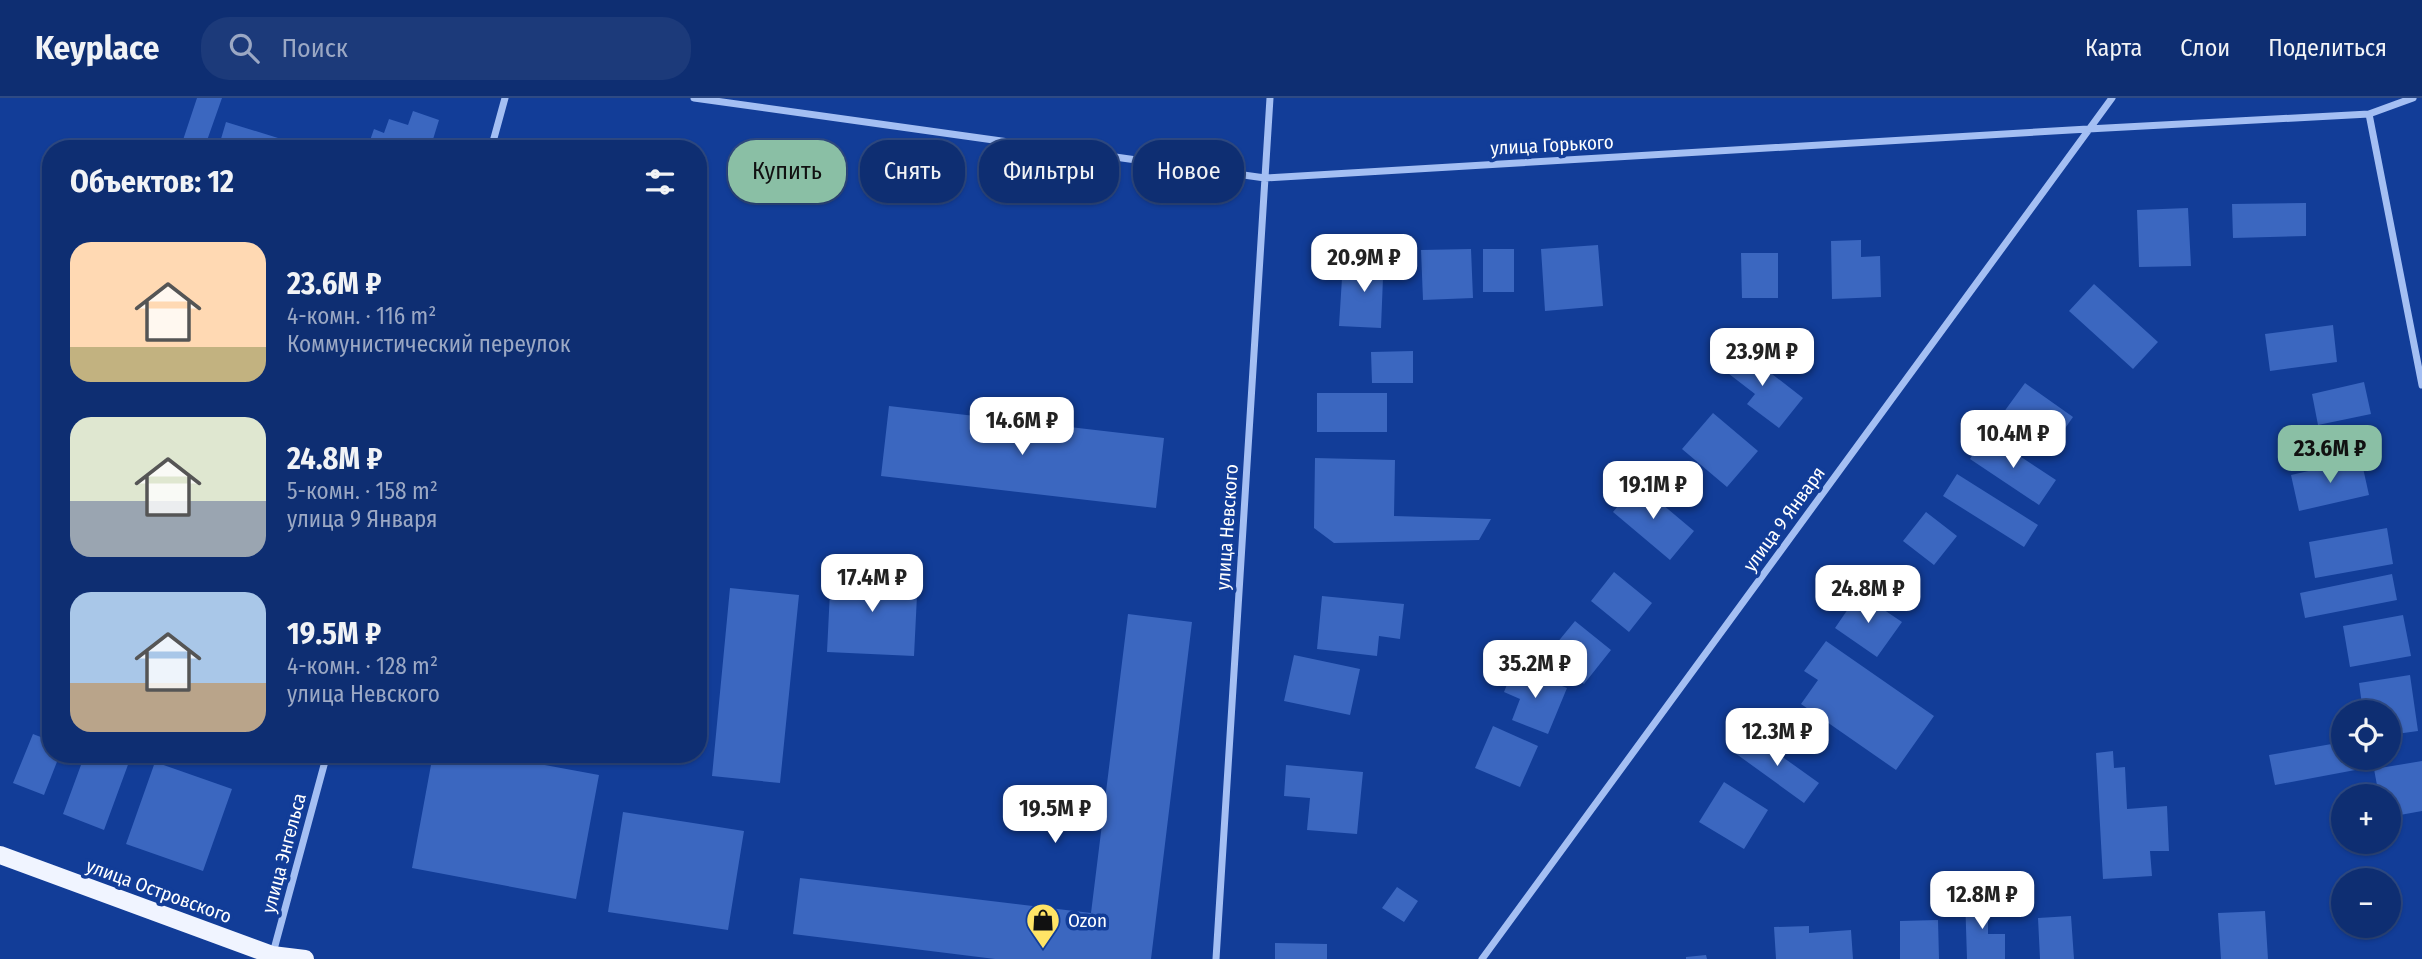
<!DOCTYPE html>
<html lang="ru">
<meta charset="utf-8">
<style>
body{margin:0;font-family:"Fira Sans Condensed",sans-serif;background:#1c3a7a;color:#f1f3f6;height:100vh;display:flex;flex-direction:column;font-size:26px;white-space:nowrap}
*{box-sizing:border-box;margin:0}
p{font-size:23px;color:#9ba8c4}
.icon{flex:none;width:38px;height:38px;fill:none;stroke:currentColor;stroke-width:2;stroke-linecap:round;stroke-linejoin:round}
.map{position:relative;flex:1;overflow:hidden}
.sheet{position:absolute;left:42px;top:42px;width:665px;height:623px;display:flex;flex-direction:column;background:#0e2e72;border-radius:28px;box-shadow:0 2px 5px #0004,0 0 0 2px #2e4a84}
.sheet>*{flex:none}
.banner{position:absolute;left:728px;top:42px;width:665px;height:63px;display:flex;gap:14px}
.buttons{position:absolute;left:2331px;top:602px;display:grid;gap:14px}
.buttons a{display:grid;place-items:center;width:70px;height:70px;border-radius:50%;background:#0e2e72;box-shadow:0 2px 5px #0004,0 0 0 2px #2e4a84;font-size:35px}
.price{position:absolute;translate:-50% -60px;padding:0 16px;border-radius:14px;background:#fff;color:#222;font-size:23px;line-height:46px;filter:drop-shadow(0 2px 4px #0008)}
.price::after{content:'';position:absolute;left:50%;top:42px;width:21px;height:16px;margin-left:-10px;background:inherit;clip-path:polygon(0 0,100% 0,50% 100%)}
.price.selected{background:#8abfa5;color:#111}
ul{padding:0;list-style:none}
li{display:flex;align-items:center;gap:21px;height:175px;padding:0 28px}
li span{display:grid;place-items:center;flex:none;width:196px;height:140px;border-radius:21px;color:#555}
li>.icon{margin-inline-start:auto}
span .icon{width:84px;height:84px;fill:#fffc;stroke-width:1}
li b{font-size:30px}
h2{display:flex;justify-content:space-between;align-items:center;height:84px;padding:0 28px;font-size:30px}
.chip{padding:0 24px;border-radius:28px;background:#0e2e72;box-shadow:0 2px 5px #0004,0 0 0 2px #2e4a84;font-size:24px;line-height:63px}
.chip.selected{background:#8abfa5;color:#111}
header{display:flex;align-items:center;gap:42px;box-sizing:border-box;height:98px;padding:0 35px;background:#0e2e72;border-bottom:2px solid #2e4a84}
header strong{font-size:33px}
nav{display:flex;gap:38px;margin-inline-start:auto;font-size:24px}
.search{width:490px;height:63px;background:#1c3a7a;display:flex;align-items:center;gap:18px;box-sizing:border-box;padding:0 24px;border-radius:28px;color:#9ba8c4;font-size:26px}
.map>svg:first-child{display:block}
</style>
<header>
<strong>Keyplace</strong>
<div class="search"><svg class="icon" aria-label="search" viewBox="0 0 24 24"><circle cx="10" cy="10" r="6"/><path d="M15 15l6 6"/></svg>Поиск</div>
<nav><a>Карта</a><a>Слои</a><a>Поделиться</a></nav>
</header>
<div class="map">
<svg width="2422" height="861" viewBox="0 0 2422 861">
<rect width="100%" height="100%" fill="#123d98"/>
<path fill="#3b67c0" d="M197,0H222L204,51H180Z
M413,13L439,22L430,51H367L374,31L384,35L389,21L408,27Z
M226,24L278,40L275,51H218Z
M2306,105V138L2233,140L2232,106Z
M2188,110L2191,168L2139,169L2137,112Z
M1861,142V159L1880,158L1881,199L1832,201L1831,143Z
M1598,147L1603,208L1545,213L1541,151Z
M1471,151L1473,200L1423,202L1421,152Z
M1483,151H1514V194H1483Z
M1359,154L1384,155L1381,230L1339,228L1342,180L1358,181Z
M1741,155H1778V200H1742Z
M2094,186L2158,244L2133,271L2069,213Z
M2333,227L2337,264L2270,273L2265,236Z
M1736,248L1803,300L1779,330L1747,306L1755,296L1720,269Z
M1413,253V285H1372L1371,254Z
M2364,284L2371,316L2318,327L2312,296Z
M2025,285L2073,319L2047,356L1998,322Z
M1317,295H1387V334H1317Z
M889,308L1164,340L1156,410L881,378Z
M1713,315L1758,353L1727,389L1682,351Z
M1986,336L2056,382L2039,407L1970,361Z
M1315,360L1395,362L1394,418L1491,421L1479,442L1334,445L1314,430Z
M2361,361L2369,397L2299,413L2291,377Z
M1957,376L2038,427L2024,449L1943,398Z
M1637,385L1694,433L1670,462L1613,414Z
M1926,414L1957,438L1934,467L1903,443Z
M2387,430L2393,466L2315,480L2309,444Z
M831,473L918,477L914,558L827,554Z
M1614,474L1652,505L1629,534L1591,503Z
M2392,476L2397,502L2305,520L2300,495Z
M730,490L799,497L780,685L712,678Z
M1859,495L1902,524L1877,559L1835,530Z
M1322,498L1404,506L1400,541L1379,538L1377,558L1317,551Z
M1128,516L1192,524L1151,861H995L793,836L800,780L1091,815Z
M2403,517L2411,558L2350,569L2343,528Z
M1575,523L1611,552L1584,586L1547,557Z
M1826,543L1934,618L1896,672L1801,606L1818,582L1804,573Z
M1294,557L1360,571L1350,617L1284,603Z
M1514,569L1567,590L1548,636L1512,622L1520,601L1504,594Z
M2410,577L2418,633L2389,637V614H2363L2359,585Z
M1493,628L1538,648L1520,689L1475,670Z
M1749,635L1819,685L1804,705L1735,655Z
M33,636L51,643V656H60L44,697L13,685Z
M2343,644V660H2364L2366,670L2275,687L2269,657Z
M2113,653L2114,670L2125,669L2127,711L2167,708L2169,753H2150L2152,778L2103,781L2096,655Z
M85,656H107L129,664L104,732L63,716Z
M433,656H485L599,677L576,801L412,770Z
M2422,663V713L2389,719V698H2379L2374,671Z
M155,664L232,691L203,773L126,746Z
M1286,667L1363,674L1357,736L1307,732L1310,700L1284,698Z
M1724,684L1768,712L1744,751L1699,724Z
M623,714L744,733L728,832L608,814Z
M1397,789L1418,803L1404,824L1382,810Z
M1988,797V836H2005V861H1967L1965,798Z
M2265,813L2268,861H2221L2218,815Z
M2071,818L2074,861H2040L2038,820Z
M1938,822L1939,861H1900V823Z
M1809,828V835L1851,832L1853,861H1776L1774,829Z
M1275,845L1327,846V861H1275Z
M1706,857L1707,861H1686V859Z"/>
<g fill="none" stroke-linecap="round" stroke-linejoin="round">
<path stroke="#a4bff3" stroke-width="7" d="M694,0L1265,80L2088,31L2369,16L2413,0
M2369,16L2422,287
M491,51L505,0
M273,855L327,656
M1216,861L1270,0
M1482,861L2112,0"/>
<path stroke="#f0f4ff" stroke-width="18" d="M0,757L272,857L305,861"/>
</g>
<defs>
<g id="shop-pin" transform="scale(1.75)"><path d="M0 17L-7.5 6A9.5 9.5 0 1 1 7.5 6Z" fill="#ffe466" stroke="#123d98"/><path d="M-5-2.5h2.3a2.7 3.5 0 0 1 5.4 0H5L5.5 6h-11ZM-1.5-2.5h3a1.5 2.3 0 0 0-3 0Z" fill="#111"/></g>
</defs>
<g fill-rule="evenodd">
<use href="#shop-pin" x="1043" y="822"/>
</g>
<g text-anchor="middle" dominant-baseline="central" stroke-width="7" stroke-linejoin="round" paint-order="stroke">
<g font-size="19" fill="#fff" stroke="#123d98">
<text transform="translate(1552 47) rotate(-3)">улица Горького</text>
<text transform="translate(1784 421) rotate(-54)">улица 9 Января</text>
<text transform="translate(1227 429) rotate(-86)">улица Невского</text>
<text transform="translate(284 755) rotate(-75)">улица Энгельса</text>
<text transform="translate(159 793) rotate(20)">улица Островского</text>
</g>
<g font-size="19" fill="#fff" stroke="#123d98" text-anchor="start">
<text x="1068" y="822">Ozon</text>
</g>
</g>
</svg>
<div class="buttons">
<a><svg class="icon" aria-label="locate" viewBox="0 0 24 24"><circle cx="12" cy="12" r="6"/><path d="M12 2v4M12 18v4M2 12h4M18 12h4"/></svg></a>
<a>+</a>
<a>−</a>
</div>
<b class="price" style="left:1364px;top:196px">20.9M ₽</b>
<b class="price" style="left:1762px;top:290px">23.9M ₽</b>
<b class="price" style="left:1022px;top:359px">14.6M ₽</b>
<b class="price" style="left:2013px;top:372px">10.4M ₽</b>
<b class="price selected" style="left:2330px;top:387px">23.6M ₽</b>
<b class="price" style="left:1653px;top:423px">19.1M ₽</b>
<b class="price" style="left:872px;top:516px">17.4M ₽</b>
<b class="price" style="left:1868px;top:527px">24.8M ₽</b>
<b class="price" style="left:1535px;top:602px">35.2M ₽</b>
<b class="price" style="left:1777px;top:670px">12.3M ₽</b>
<b class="price" style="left:1055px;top:747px">19.5M ₽</b>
<b class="price" style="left:1982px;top:833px">12.8M ₽</b>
<div class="banner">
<a class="chip selected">Купить</a>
<a class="chip">Снять</a>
<a class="chip">Фильтры</a>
<a class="chip">Новое</a>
</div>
<section class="sheet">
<h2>Объектов: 12<svg class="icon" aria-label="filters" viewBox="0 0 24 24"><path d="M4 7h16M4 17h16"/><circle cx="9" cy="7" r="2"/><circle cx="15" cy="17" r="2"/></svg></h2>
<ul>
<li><span style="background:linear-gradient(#ffd9b3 75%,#c2b280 0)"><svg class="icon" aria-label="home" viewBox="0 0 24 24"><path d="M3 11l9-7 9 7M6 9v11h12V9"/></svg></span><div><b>23.6M ₽</b><p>4-комн. · 116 m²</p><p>Коммунистический переулок</p></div></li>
<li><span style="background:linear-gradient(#dfe7d0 60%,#9aa5b1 0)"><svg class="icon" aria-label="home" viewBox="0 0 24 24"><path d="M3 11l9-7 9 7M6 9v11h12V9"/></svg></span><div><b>24.8M ₽</b><p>5-комн. · 158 m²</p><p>улица 9 Января</p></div></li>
<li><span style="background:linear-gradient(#a9c7e8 65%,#b9a48a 0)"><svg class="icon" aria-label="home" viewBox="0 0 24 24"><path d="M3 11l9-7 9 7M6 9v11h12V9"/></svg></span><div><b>19.5M ₽</b><p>4-комн. · 128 m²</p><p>улица Невского</p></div></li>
</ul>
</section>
</div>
